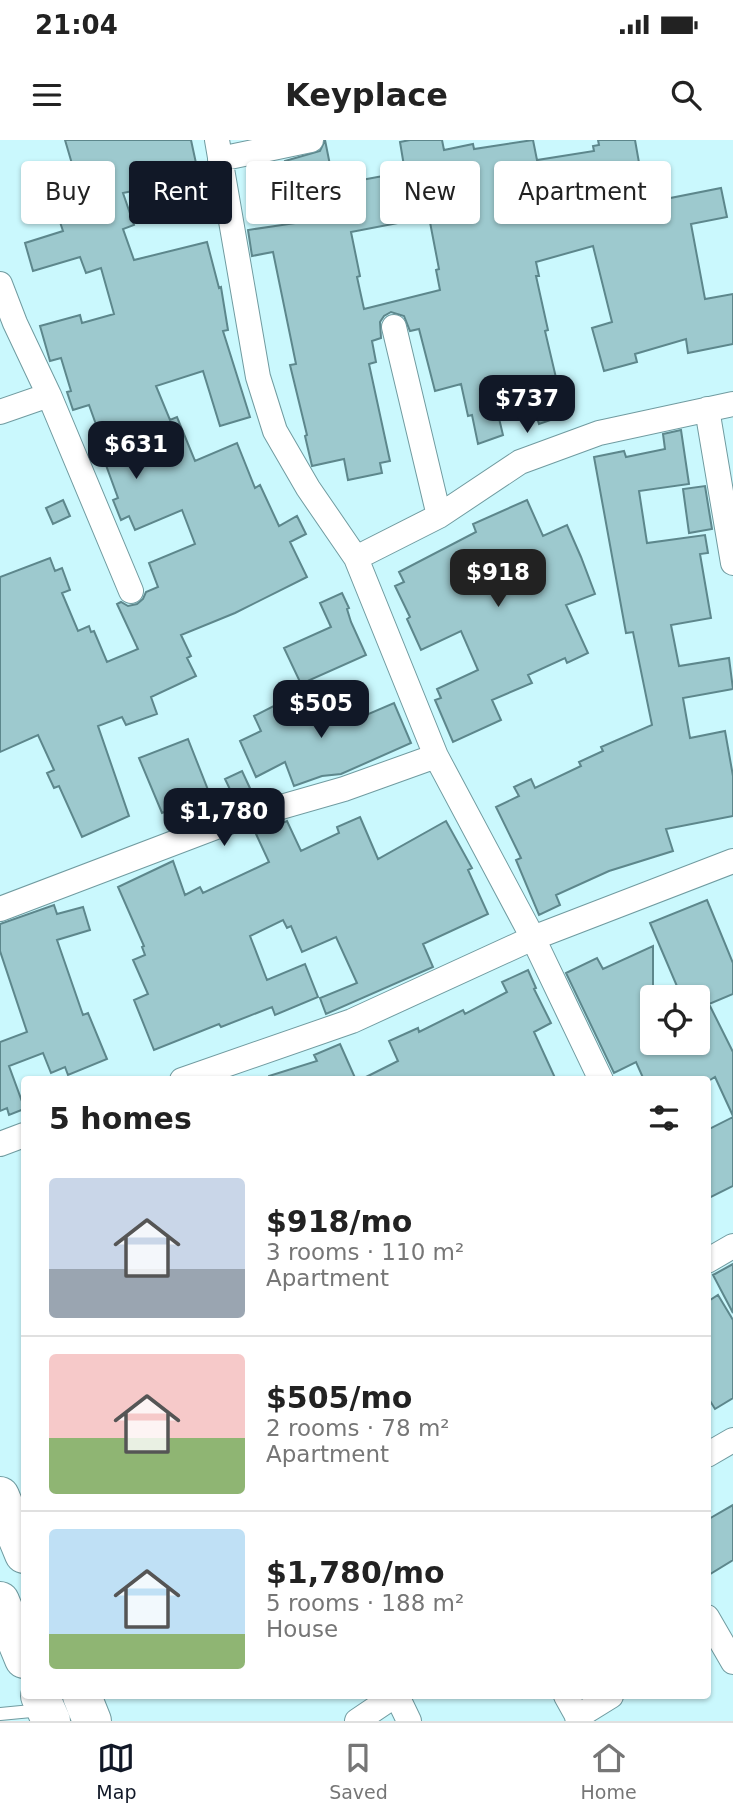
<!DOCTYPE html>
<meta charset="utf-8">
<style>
body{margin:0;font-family:"DejaVu Sans",sans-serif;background:#f6f6f6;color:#222;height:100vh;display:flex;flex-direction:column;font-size:26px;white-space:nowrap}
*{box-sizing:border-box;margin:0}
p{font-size:23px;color:#767676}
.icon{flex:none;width:38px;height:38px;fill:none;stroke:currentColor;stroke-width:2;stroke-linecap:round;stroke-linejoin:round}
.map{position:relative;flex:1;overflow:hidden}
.panel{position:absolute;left:21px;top:936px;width:690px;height:623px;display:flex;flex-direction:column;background:#fff;border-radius:7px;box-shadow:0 2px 5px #0004}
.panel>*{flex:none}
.hud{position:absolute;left:21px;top:21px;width:691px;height:63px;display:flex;gap:14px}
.controls{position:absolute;left:640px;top:845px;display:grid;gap:14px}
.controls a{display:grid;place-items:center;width:70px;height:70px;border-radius:7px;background:#fff;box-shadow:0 2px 5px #0004;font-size:35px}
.price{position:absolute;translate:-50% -60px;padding:0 16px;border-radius:14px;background:#111827;color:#fff;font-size:23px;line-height:46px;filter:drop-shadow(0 2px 4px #0008)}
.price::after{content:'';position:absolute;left:50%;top:42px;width:21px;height:16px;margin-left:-10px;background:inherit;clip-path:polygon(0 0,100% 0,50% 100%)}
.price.active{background:#222;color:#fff}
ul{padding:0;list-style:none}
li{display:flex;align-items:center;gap:21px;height:175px;padding:0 28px}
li+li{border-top:2px solid #e0e0e0}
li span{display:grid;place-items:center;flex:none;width:196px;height:140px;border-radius:7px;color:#555}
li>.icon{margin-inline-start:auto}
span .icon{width:84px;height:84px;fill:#fffc;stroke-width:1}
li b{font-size:30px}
h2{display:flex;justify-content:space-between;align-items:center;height:84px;padding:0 28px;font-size:30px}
.pill{padding:0 24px;border-radius:7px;background:#fff;box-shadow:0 2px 5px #0004;font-size:24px;line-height:63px}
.pill.active{background:#111827;color:#fff}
.status{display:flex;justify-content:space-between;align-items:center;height:49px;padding:0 35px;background:#fff;direction:ltr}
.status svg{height:19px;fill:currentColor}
header{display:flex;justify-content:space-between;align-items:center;height:91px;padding:0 28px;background:#fff;font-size:32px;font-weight:700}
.tabs{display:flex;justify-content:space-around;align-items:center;height:98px;border-top:2px solid #e0e0e0;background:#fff;font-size:19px;color:#767676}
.tabs a{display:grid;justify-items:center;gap:4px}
.tabs .active{color:#111827}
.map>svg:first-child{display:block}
</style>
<div class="status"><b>21:04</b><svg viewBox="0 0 49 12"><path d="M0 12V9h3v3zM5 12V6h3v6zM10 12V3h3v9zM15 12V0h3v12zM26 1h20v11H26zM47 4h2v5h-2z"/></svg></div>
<header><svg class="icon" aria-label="menu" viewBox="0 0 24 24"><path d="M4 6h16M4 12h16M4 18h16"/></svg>Keyplace<svg class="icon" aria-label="search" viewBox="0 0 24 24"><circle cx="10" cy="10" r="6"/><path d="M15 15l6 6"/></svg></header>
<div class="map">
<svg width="733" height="1581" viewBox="0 0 733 1581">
<rect width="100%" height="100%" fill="#caf8fd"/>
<path fill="#9dc9ce" stroke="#5d878c" stroke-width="2" fill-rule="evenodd" d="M65,0H191L199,37L123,53L134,85L123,89L134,120L207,102L219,148L221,147L228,190L223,191L250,277L220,286L203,231L156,246L170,280L177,277L195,321L237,303L255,348L260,345L279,386L297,376L306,394L290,402L307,437L235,473L181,495L191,516L187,518L196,536L151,557L157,574L126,585L122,577L98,586L129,676L82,697L59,646L54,648L47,633L54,630L38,595L0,612V437L50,418L55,431L62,428L70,450L62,453L78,491L89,486L91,492L94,491L107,522L138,509L117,464L121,462L128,466L137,464L143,459L146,452L158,447L149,423L195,404L182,370L135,390L129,376L121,380L113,360L118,358L99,306L103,304L89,265L73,270L67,252L71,251L61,218L50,221L40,186L80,175L82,183L114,174L101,128L86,133L80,117L33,131L25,103L63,91L54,64L61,63L54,41L75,34Z
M325,0L334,45L405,32L400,2L410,0H442L444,10L473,4L474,9L533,0L537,20L594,11L593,6L599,5L598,0H635L641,34H643L650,62L721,48L727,77L691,84L705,159L733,154V204L688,213L686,199L635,214L637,222L604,231L592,188L612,182L593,106L536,122L539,136H536L548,190L545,191L557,242L560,241L571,273L539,284L525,241L492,249L503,295L478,304L472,275L468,276L461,244L435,251L419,189L410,191L404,176L391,172L384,176L380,182L381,198L372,201L376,222L369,224L390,321L380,323L382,333L348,340L344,319L312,326L305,296L307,295L290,225L296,224L273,112L252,116L248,90L296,83L285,21L320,11ZM429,77L439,129L436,130L440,150L364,169L357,137L360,136L351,92Z
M681,290L689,344L639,351L647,403L705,395L708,413L700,414L711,478L671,485L679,526L729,518L733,549L683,558L690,598L725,591L733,636V676L666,689L673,711L609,731L556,755L560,765L539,775L516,720L521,718L496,667L519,656L514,647L531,639L535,648L581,626L579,622L603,611L601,607L652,585L633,492L626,493L594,317L624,311L626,317L665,309L663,294Z
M705,346L712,389L689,393L683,349Z
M63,360L70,376L53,384L46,368Z
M527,360L543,396L567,385L581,417L595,454L566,465L588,513L567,523L565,518L528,535L532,543L492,560L501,580L453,602L435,560L441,558L437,549L478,530L461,491L421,510L407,479L410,477L395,446L404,442L399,432L476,392L473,384Z
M342,453L349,468L347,469L351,482L366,515L301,544L284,508L331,487L320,463Z
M301,552L317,584L345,571L350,582L394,563L411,603L341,634L322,636L294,646L285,622L256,637L240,601L261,591L254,576Z
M188,599L210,655L162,673L139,618Z
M242,631L255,659L237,664L225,639Z
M360,677L378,719L446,681L472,728L468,730L488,774L423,804L433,827L326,874L320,858L357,843L336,797L302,812L291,786L287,788L283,780L250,796L267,840L305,824L318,857L275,875L272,867L221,887L219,884L154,910L134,860L148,854L133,820L145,815L142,807L144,806L118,747L173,721L185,755L200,747L203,753L269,722L256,694L287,681L301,711L339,693L337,687Z
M707,760L733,823V854L709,864L733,912V976L715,937L710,940H644L636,922L614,933L566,833L597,818L603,829L653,806V903H698V858H682L650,783Z
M54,765L57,774L83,767L90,790L57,800L83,875L88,873L107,919L68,935L65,927L51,933L43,913L9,926L24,967V969L9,975L7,968L0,971V902L27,892L0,811V784Z
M528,830L536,848L534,849L551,883L534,892L556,940H360L398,921L389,901L418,888L419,892L463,870L465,874L507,852L502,842Z
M340,904L356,940H269V936L317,921L314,915Z
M733,977V1046L707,1059V990Z
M733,1124V1173L713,1135Z
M718,1155L733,1180V1258L715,1269L707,1256V1162Z
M733,1365V1420L707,1436V1380Z"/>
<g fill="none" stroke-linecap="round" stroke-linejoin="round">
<g stroke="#709ba0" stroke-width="14">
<path id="service" d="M0,1574L42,1570"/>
</g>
<g stroke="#709ba0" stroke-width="26">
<path id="minor" d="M217,0L258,237L275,291L308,348L356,418L436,616L533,798L601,940
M220,19L311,0
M0,144L15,183L49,255L131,451
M394,187L439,376
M707,269L733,423
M0,272L49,255
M356,418L439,376L520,322L599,293L733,264
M0,769L229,682L344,649L436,616
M182,940L352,881L533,798L733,721
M0,1004L24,995
M707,1121L733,1106
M707,1315L733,1300
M707,1477L733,1522
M397,1556L409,1581
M566,1556L580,1581
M577,1577L611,1556
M357,1581L394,1556"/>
</g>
<g stroke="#709ba0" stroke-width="40">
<path id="primary" d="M0,1356L24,1414
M0,1461L24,1519
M40,1556L51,1581
M82,1556L92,1581"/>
</g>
<use href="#service" stroke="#fff" stroke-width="12"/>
<use href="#minor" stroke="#fff" stroke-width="24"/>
<use href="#primary" stroke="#fff" stroke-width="38"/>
</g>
</svg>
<div class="controls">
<a><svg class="icon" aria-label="locate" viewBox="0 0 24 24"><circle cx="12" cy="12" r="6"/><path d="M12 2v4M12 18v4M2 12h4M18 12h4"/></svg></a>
</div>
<b class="price" style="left:527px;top:295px">$737</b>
<b class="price" style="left:136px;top:341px">$631</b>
<b class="price active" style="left:498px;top:469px">$918</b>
<b class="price" style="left:321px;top:600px">$505</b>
<b class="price" style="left:224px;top:708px">$1,780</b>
<div class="hud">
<a class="pill">Buy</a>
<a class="pill active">Rent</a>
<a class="pill">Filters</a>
<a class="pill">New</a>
<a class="pill">Apartment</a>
</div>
<section class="panel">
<h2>5 homes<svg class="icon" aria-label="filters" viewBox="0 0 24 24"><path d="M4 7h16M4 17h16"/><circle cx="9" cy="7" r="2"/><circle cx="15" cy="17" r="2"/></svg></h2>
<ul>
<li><span style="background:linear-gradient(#c9d6e8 65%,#9aa5b1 0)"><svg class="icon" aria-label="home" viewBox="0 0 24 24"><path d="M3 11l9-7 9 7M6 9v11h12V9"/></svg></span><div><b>$918/mo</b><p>3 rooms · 110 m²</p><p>Apartment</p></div></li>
<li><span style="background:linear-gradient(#f6c9c9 60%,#8fb573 0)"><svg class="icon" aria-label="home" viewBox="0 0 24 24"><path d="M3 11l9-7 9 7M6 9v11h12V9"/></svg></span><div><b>$505/mo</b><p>2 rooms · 78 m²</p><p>Apartment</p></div></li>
<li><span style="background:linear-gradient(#bfe0f5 75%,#8fb573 0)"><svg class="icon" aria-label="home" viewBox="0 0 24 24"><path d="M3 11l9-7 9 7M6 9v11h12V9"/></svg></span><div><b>$1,780/mo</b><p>5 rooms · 188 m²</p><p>House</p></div></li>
</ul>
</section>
</div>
<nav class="tabs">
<a class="active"><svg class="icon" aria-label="map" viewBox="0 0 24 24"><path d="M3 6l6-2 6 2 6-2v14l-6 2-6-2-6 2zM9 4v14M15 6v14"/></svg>Map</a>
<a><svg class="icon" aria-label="saved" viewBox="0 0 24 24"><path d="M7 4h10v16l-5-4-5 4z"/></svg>Saved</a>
<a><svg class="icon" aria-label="home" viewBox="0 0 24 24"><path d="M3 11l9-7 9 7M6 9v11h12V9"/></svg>Home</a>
</nav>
